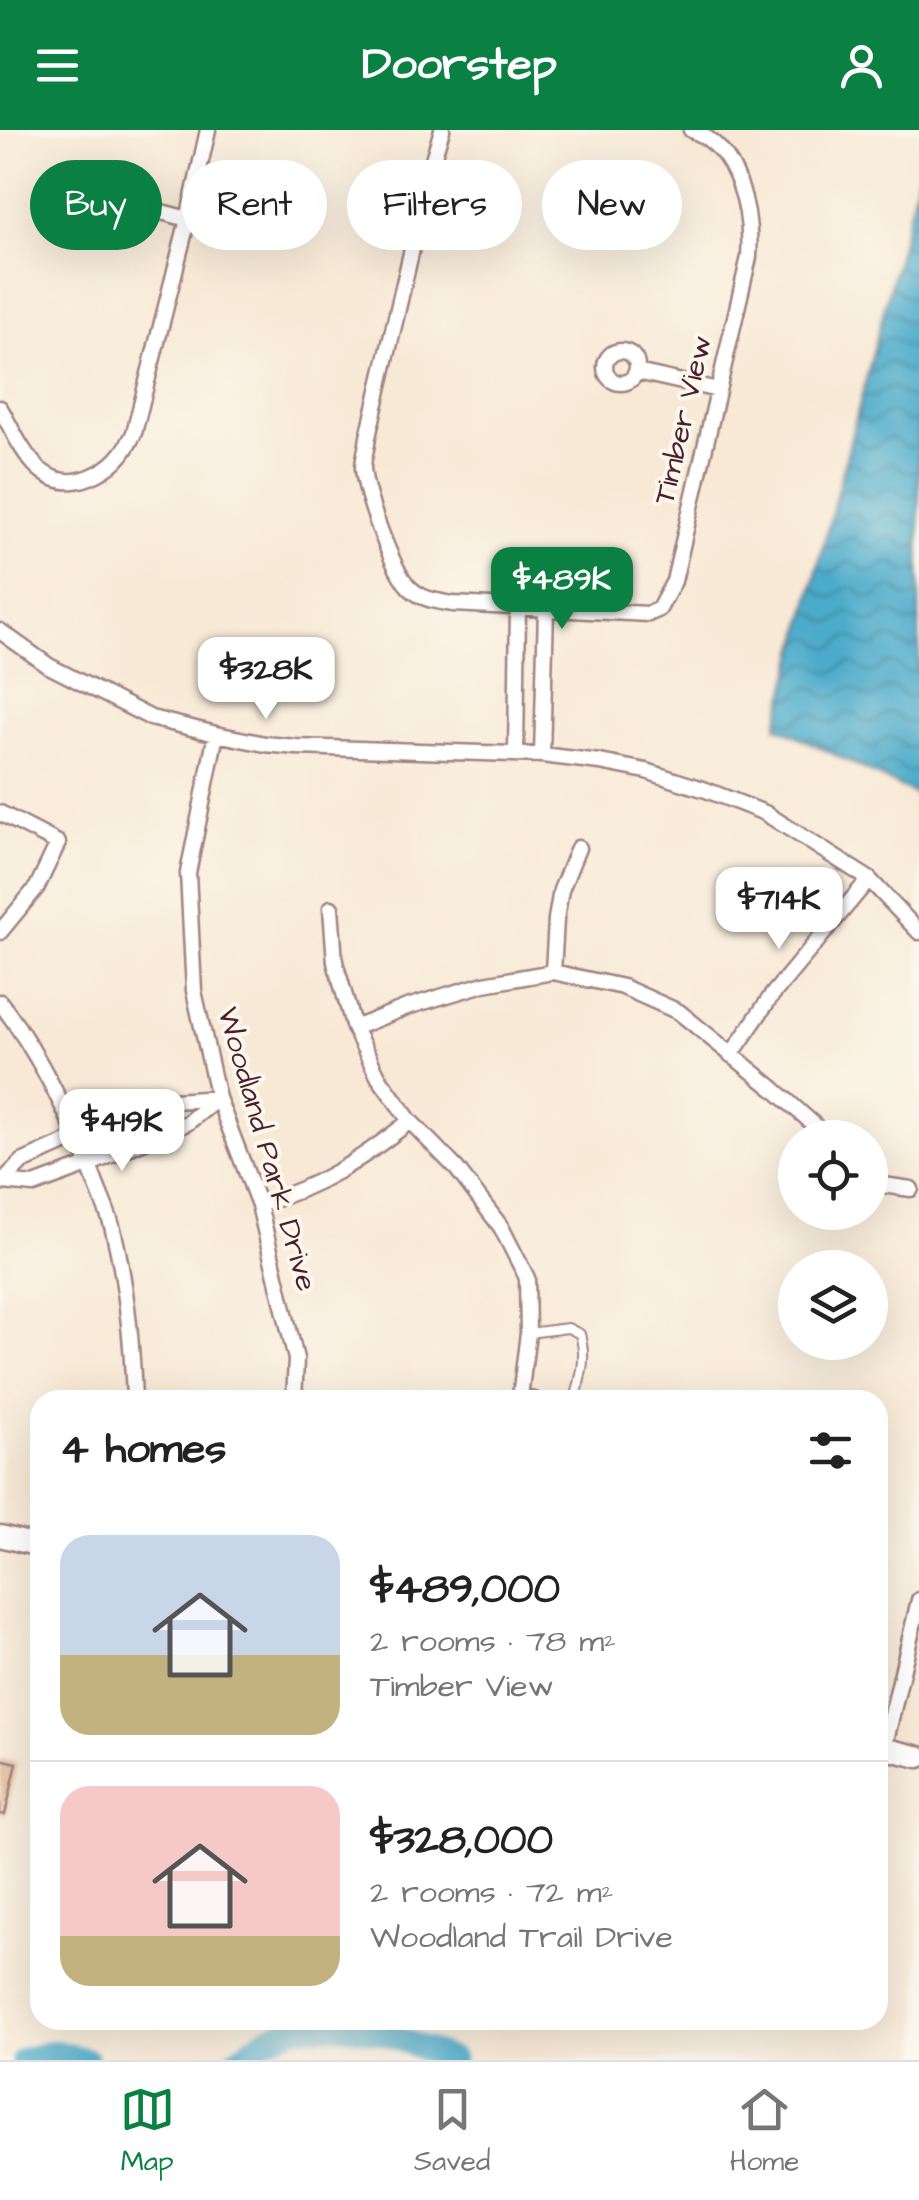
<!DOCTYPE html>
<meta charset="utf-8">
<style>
body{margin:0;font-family:"Architects Daughter",sans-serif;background:#f6f6f6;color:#222;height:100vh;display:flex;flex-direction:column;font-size:38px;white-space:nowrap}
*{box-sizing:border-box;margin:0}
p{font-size:32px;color:#767676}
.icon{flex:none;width:55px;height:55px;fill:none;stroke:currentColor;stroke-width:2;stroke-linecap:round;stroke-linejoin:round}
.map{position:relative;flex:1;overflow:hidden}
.drawer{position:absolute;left:30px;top:1260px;width:858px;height:640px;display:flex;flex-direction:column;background:#fff;border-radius:30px;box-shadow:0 10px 40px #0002}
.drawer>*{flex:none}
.banner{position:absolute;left:30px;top:30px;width:860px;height:90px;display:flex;gap:20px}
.controls{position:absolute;left:778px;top:990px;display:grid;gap:20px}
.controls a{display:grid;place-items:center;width:110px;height:110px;border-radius:50%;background:#fff;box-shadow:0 10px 40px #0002;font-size:50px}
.price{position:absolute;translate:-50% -85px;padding:0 22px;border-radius:20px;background:#fff;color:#222;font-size:32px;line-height:65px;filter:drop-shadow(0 2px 5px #0008)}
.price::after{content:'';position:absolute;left:50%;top:60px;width:30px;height:22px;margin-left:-15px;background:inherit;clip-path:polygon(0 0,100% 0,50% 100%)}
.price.on{background:#0b8043;color:#fff}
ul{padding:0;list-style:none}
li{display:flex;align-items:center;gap:30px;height:250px;padding:0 30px}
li+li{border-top:2px solid #e0e0e0}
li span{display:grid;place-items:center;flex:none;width:280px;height:200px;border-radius:30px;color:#555}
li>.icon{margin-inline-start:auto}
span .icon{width:120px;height:120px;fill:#fffc;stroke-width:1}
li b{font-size:42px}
h2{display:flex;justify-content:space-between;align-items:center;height:120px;padding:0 30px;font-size:42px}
.pill{padding:0 35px;border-radius:45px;background:#fff;box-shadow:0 10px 40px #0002;font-size:35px;line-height:90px}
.pill.on{background:#0b8043;color:#fff}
header{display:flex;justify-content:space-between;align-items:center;height:130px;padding:0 30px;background:#0b8043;color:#fff;font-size:45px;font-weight:800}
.menu{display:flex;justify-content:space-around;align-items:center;height:140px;border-top:2px solid #e0e0e0;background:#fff;font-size:28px;color:#767676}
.menu a{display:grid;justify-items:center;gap:5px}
.menu .on{color:#0b8043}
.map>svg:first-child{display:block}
</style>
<header><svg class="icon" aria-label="menu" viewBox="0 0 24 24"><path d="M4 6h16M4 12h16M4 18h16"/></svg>Doorstep<svg class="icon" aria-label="person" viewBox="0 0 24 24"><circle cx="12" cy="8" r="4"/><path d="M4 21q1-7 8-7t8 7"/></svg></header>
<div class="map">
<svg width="919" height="1930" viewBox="0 0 919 1930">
<defs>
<pattern id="water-waves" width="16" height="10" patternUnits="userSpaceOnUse" patternTransform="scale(2.5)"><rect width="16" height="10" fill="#4babca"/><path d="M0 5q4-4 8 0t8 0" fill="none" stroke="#408ba4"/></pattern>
</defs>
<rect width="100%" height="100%" fill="#fbf7ec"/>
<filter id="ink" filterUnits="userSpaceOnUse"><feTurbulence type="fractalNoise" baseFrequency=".01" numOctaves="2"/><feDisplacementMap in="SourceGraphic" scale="20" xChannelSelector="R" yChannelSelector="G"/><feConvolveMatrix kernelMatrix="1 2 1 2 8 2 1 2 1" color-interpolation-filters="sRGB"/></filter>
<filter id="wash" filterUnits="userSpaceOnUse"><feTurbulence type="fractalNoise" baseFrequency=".0048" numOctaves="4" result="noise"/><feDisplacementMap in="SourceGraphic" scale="40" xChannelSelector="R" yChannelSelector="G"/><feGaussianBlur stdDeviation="2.25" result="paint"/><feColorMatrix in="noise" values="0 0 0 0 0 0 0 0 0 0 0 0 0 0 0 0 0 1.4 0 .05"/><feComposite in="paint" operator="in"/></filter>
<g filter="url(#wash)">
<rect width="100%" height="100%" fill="#f8e9d6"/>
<path fill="url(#water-waves)" stroke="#4a657a" stroke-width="2.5" d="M919,44V666L777,596Z"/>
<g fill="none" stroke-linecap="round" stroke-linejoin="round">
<path stroke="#4babca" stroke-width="25" d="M23,1930L54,1922L86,1930
M237,1930L265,1909L296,1897L334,1895L382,1902L452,1930"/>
</g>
<g id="blocks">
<path fill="#e0b897" d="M0,1629L17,1633L5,1685L0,1684Z"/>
</g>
</g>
<g filter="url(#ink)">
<use href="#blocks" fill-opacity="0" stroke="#a18480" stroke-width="2.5"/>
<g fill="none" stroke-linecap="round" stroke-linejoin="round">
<g stroke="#a18480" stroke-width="12">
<path id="lane" d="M528,1203L568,1198L580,1204C587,1229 581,1245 575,1270"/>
</g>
<g stroke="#a18480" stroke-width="19">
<path id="street" d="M442,0L433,29L368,307C367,317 363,329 363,338C365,364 392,439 409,457C422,470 436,471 453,474L648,484L659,479L674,451L749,127C752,82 739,17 691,0
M150,79L188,89
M605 237a16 16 0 1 1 32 0a16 16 0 1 1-32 0Z
M637,242L718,260
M0,278C20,313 39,367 90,347C112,338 124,325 134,303L188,89L208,0
M0,501L49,536L151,588L216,604L265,614L296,617L542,625L600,632L646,641L706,660L765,683L869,749L919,802
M216,604L188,743L194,861L218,968L259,1075L296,1229L294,1270
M516,624L518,477
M542,625L546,479
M0,683L58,713L37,757L0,802
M331,778L335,832L354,898L379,948L410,991L457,1039L501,1097L527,1148L528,1203L520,1267L535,1270
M553,842L556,789L561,760L578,718
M0,872C40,925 68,984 93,1046C99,1063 107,1079 112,1096C127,1153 132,1212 134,1270
M354,898L407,877L484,854L553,842L623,857L679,882L774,959L829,1008
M731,925L772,865L869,749
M870,1043L883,1055L911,1059
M3,1052L34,1055L88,1035L187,993L217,969
M0,1054L22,1032L78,1007L174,971L218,968
M259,1075C322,1055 358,1032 410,991
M884,1619L919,1470"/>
</g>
<g stroke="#a18480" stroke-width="25">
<path id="secondary" d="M0,1406L40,1416
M878,1617L919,1627"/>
</g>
<use href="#lane" stroke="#fff" stroke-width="8"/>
<use href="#street" stroke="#fff" stroke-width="14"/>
<use href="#secondary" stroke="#fff" stroke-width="20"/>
</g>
</g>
<g text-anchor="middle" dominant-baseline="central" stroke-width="8" stroke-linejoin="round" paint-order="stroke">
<g font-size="30" fill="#4a1f2b" stroke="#fbf7ec">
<text transform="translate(683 290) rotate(-77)">Timber View</text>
<text transform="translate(267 1019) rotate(74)">Woodland Park Drive</text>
</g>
</g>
</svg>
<div class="controls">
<a><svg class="icon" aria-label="locate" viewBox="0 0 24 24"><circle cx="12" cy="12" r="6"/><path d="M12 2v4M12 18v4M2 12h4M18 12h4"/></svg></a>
<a><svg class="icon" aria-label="layers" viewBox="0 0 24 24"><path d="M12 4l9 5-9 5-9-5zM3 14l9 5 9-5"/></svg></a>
</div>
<b class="price on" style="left:562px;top:502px">$489K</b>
<b class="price" style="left:266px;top:592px">$328K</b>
<b class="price" style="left:779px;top:822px">$714K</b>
<b class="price" style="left:122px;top:1044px">$419K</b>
<div class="banner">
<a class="pill on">Buy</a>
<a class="pill">Rent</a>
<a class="pill">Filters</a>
<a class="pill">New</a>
</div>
<section class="drawer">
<h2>4 homes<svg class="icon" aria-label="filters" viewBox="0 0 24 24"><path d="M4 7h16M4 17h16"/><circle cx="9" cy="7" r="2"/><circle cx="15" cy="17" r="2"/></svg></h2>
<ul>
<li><span style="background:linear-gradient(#c9d6e8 60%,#c2b280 0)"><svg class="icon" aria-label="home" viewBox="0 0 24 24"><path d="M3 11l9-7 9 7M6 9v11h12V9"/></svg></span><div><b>$489,000</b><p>2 rooms · 78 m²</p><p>Timber View</p></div></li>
<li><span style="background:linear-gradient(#f6c9c9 75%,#c2b280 0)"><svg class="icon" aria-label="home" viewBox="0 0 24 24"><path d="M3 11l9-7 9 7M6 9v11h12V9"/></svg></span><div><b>$328,000</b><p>2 rooms · 72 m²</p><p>Woodland Trail Drive</p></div></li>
</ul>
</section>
</div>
<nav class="menu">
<a class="on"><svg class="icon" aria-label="map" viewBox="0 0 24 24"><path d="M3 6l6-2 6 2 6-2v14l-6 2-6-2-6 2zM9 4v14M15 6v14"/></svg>Map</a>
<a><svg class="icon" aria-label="saved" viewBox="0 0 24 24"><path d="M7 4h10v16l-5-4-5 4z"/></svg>Saved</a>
<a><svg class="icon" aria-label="home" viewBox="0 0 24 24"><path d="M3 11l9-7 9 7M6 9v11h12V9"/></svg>Home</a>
</nav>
